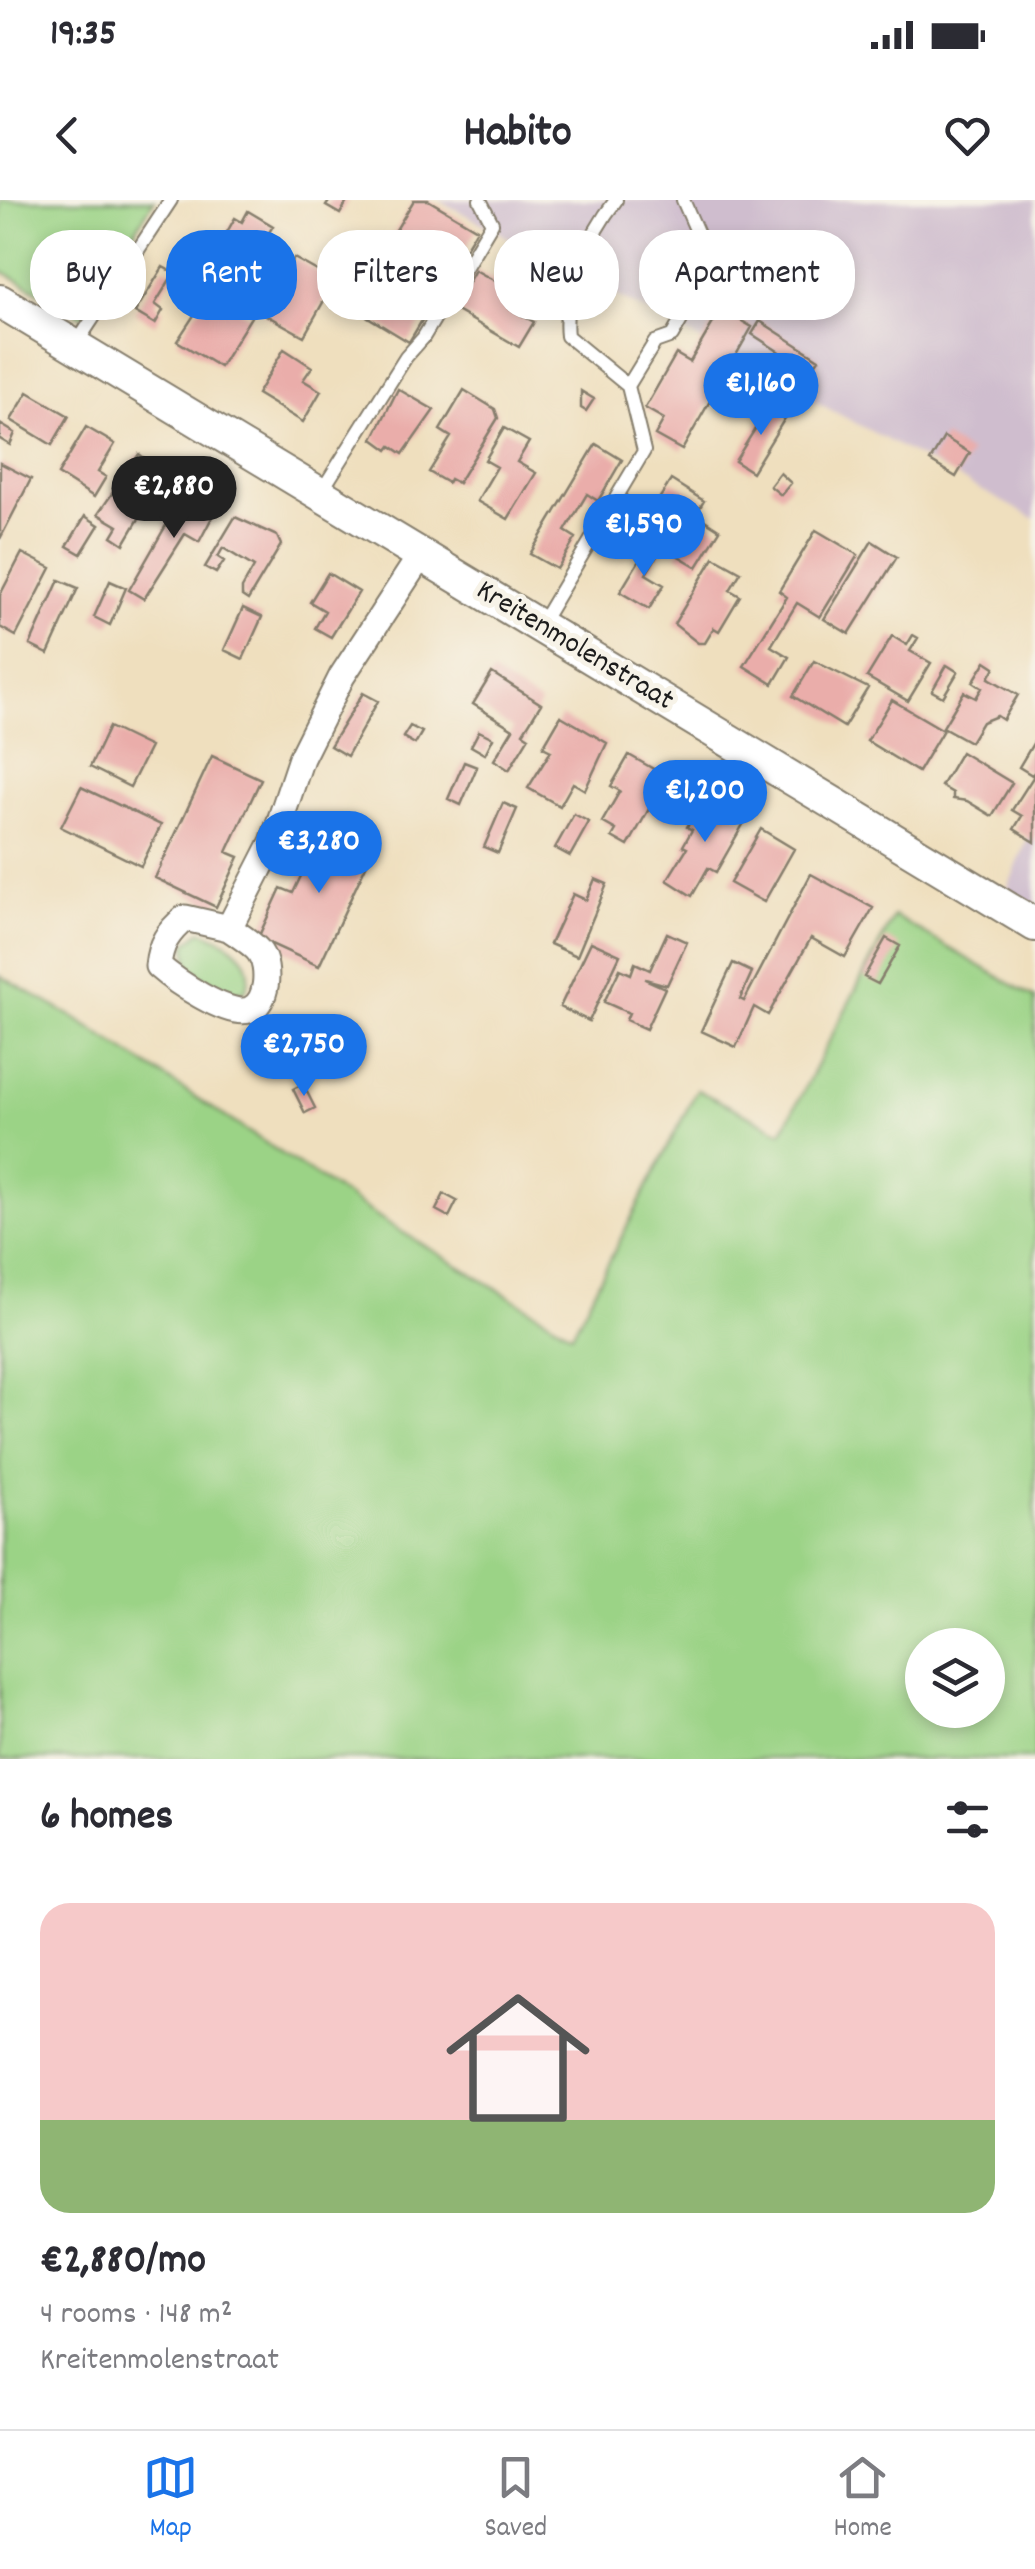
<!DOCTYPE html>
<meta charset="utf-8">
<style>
body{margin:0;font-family:Dekko,sans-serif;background:#f7f7f7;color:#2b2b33;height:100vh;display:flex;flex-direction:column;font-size:38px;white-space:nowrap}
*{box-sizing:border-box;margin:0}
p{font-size:32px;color:#7c7c81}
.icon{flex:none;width:55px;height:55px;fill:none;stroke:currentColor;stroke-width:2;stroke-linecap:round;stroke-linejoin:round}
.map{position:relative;height:1559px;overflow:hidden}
.panel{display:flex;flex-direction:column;background:#fff;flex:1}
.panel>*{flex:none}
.banner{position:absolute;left:30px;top:30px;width:975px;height:90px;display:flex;gap:20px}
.tools{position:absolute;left:905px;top:1428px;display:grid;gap:20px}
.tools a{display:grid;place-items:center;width:100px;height:100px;border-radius:50%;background:#fff;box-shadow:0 5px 15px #0003;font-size:50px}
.price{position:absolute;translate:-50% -85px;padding:0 22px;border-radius:35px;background:#1a73e8;color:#fff;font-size:32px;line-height:65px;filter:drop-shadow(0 2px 5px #0008)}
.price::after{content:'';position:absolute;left:50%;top:60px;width:30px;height:22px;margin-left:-15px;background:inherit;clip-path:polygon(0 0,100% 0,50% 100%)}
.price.on{background:#222;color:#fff}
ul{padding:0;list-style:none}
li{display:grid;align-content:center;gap:20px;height:530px;padding:0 40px}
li+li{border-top:2px solid #e1e1e2}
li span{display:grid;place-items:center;height:310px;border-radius:30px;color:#555}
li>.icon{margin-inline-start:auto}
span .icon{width:180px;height:180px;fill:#fffc;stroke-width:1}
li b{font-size:42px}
h2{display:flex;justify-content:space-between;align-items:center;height:120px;padding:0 40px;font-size:42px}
.tag{padding:0 35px;border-radius:40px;background:#fff;box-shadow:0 5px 15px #0003;font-size:35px;line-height:90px}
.tag.on{background:#1a73e8;color:#fff}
.status{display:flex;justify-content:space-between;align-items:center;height:70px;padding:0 50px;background:#fff;direction:ltr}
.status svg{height:28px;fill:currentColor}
header{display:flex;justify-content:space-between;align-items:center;height:130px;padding:0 40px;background:#fff;font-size:45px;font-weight:700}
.dock{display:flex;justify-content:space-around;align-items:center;height:140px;border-top:2px solid #e1e1e2;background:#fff;font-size:28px;color:#7c7c81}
.dock a{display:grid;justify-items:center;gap:5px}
.dock .on{color:#1a73e8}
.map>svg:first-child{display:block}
</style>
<div class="status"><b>19:35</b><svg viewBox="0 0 49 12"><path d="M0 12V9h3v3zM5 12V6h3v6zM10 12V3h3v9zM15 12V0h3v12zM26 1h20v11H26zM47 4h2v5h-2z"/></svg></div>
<header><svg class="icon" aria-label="back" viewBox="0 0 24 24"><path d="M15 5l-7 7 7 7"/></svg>Habito<svg class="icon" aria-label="heart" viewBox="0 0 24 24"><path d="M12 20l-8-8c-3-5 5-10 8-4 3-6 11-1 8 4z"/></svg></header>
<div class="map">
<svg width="1035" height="1559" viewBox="0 0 1035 1559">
<rect width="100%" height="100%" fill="#f7f3e8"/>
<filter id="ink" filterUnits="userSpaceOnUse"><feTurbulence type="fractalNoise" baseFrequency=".01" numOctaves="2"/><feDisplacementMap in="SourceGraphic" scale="20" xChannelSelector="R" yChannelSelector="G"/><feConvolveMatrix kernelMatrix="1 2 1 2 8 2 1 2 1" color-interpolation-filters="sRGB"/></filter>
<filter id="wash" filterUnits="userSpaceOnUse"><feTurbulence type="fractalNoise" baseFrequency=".0048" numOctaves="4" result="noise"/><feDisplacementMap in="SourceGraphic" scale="40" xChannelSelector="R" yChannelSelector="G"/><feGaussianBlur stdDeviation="2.25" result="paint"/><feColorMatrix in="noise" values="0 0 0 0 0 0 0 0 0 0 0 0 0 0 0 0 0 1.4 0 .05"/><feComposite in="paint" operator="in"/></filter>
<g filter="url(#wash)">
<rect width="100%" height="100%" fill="#efdfbe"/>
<path fill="#cfbdce" d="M438,0H1035V319Z
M1035,620V724L1001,705Z"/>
<path fill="#9bd386" stroke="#5c7851" stroke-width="2.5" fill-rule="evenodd" d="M0,0H154L83,117L0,70Z
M894,716L1035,798V1559H0V776L73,817L397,1029L572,1134L697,890L782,932ZM922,1445H988V1510H922Z
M201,731C227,740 259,757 246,790L227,796L189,766L186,744Z"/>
<g id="blocks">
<path fill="#eaadaa" d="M330,0H348L340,14L326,6Z
M414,0H428L477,29L409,142L350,106Z
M248,11L273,26L240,80L216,65L233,36L227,32L235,18L242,22Z
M294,58L335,81L304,136L264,114Z
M206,62L241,84L249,72L271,85L258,106L249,99L241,111L251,117L220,167L177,141L208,94L192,85Z
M163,67L174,73L155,104L163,110L155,124L135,112Z
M475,70L517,93L509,108L534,122L519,147L453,109Z
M721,109L752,127L682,250L655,235L664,219L645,208L676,154L690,162Z
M760,121L819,159L810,172L752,134Z
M284,149L312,167L303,180L321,191L303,222L257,194Z
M398,189L434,210L403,254L391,246L388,250L373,239Z
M464,190L495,209L498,218L458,283L450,279L448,283L429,272L451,237L440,230Z
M581,191L594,199L586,211L581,208Z
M28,192L69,216L52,245L11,220Z
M770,205L787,215L752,272L735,261Z
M0,224L15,233L10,245L0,239Z
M86,227L115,244L98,272L106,277L94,297L58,274Z
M504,228L529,242L517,262L536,273L508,319L477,301L497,267L485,260Z
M944,237L970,253L956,277L930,261Z
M596,244L622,260L598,301L587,294L565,331L576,338L557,369L530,354Z
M139,254L174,280L155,310L147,305L124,344L112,336L118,326L98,314Z
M0,263L31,279L0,339Z
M780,273L791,283L781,295L770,286Z
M671,280L704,301L693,319L659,299Z
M194,292L218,306L199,342L185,334L144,399L129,390L168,322L174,325Z
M85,316L99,325L81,354L67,346Z
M235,317L277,336L281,345L248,400L242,396V388L254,367L223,348L218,357L224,361L216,373L205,367Z
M700,317L720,330L697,367L677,355Z
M816,330L858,355L820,417L797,403L771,446L789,457L773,484L744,466L787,397L779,391Z
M652,339L663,346L646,374L664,385L649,409L620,392Z
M872,341L897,357L849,434L824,419Z
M22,353L51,368L16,436L0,427V395Z
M714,357L741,372L730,390L740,396L719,431L714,428L705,443H698L674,424Z
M328,373L359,392L331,437L315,428L325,411L310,402Z
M59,380L78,388L48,454L30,445Z
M110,381L126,388L110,425L94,417Z
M243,408L262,417L243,459L224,450Z
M913,435L918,438L910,451L931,463L908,501L867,477L892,436L907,445Z
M814,461L868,488L844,527L793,496Z
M986,461L995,467L989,478L1018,495L1003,520L997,516L982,522L970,542L943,527L964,492L976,498L982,488L973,482Z
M947,465L958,472L943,497L932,491Z
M492,473L541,504L523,533L529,537L509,570L494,560L513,529L473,504Z
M363,493L378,501L347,556L330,546Z
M892,500L943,530L918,572L867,541Z
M561,516L607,543L585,590L573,583L560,606L528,588L551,551L543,547Z
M410,526L422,532L415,544L403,537Z
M109,527L150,547L130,587L90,567Z
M479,531L493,538L485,554L471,546Z
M1035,540V571L1032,575L1019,567Z
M961,552L1012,583L992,616L967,601L953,599V593L941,586Z
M629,555L685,587L667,619L649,609L628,646L612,637L616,630L602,622L620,591L611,586Z
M212,556L261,579L227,652L239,657L216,707L155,678Z
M464,562L477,567L461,605L448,599Z
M1035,574V642L1014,629L1022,616L1012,610Z
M81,587L161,625L141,666L61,627Z
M704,597L745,621L716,672L708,668L692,696L667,680L687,648L683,646L692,630L687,627Z
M503,603L517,609L498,653L484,647Z
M574,614L589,622L570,656L555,648Z
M327,621L376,644L319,766L258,738L281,688L293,693Z
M761,629L794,649L764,702L730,683Z
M811,674L873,708L845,757L811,738L768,815L754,807L736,847L701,831L733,763L752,772L740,799L744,801Z
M595,679L607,684L577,756L550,744L573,694L586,700Z
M667,733L687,742L667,785L645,779L665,788L646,829L626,820L629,813L604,802L620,769L631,774L635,763L650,770Z
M886,738L900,746L878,784L864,777Z
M591,742L620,755L589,821L560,807Z
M303,884L315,908L305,913L293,889Z
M444,994L457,1001L449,1017L436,1010Z"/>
</g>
</g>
<g filter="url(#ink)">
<use href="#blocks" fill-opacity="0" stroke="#867e6d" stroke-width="2.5"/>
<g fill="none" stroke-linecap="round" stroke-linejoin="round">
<g stroke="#867e6d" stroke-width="16">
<path id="service" d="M616,0C589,35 562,92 567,136L628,186
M76,144L171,0
M321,292L406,157L423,138L492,23L480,0
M541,424L644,251L628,186L655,142L672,136L712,66L683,0"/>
</g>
<g stroke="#867e6d" stroke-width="29">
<path id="minor" d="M229,728C238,735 254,744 260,753C270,768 268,803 249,810C227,817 174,780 158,766C160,744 168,732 185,718L229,728L273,642L301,558L342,476L421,355"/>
</g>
<g stroke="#867e6d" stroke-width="36">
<path id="tertiary" d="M0,101L1035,725"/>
</g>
<use href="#service" stroke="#fff" stroke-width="12"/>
<use href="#minor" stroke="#fff" stroke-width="25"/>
<use href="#tertiary" stroke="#fff" stroke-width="32"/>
</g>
</g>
<g text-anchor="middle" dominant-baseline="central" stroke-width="10" stroke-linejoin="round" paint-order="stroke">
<g font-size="30" fill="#1c1c1c" stroke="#f7f3e8">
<text transform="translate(574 447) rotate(31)">Kreitenmolenstraat</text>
</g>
</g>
</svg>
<div class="tools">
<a><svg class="icon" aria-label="layers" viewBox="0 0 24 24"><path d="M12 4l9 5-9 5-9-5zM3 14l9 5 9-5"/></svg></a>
</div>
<b class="price" style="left:761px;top:238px">€1,160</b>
<b class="price on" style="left:174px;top:341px">€2,880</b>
<b class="price" style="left:644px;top:379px">€1,590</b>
<b class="price" style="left:705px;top:645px">€1,200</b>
<b class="price" style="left:319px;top:696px">€3,280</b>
<b class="price" style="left:304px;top:899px">€2,750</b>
<div class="banner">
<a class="tag">Buy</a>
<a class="tag on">Rent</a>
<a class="tag">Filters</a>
<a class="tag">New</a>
<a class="tag">Apartment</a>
</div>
</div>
<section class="panel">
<h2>6 homes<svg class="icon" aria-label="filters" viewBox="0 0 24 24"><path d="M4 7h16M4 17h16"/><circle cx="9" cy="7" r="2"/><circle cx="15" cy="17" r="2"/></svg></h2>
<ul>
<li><span style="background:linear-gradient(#f6c9c9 70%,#8fb573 0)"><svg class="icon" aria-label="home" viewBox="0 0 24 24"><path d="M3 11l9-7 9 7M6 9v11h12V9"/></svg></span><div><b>€2,880/mo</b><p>4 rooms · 148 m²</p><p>Kreitenmolenstraat</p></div></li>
</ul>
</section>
<nav class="dock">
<a class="on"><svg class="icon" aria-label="map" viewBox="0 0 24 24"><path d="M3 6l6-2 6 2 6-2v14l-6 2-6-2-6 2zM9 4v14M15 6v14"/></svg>Map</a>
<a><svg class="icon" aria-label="saved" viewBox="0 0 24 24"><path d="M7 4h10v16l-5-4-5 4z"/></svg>Saved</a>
<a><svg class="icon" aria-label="home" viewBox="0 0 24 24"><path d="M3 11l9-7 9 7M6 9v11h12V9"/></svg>Home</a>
</nav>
